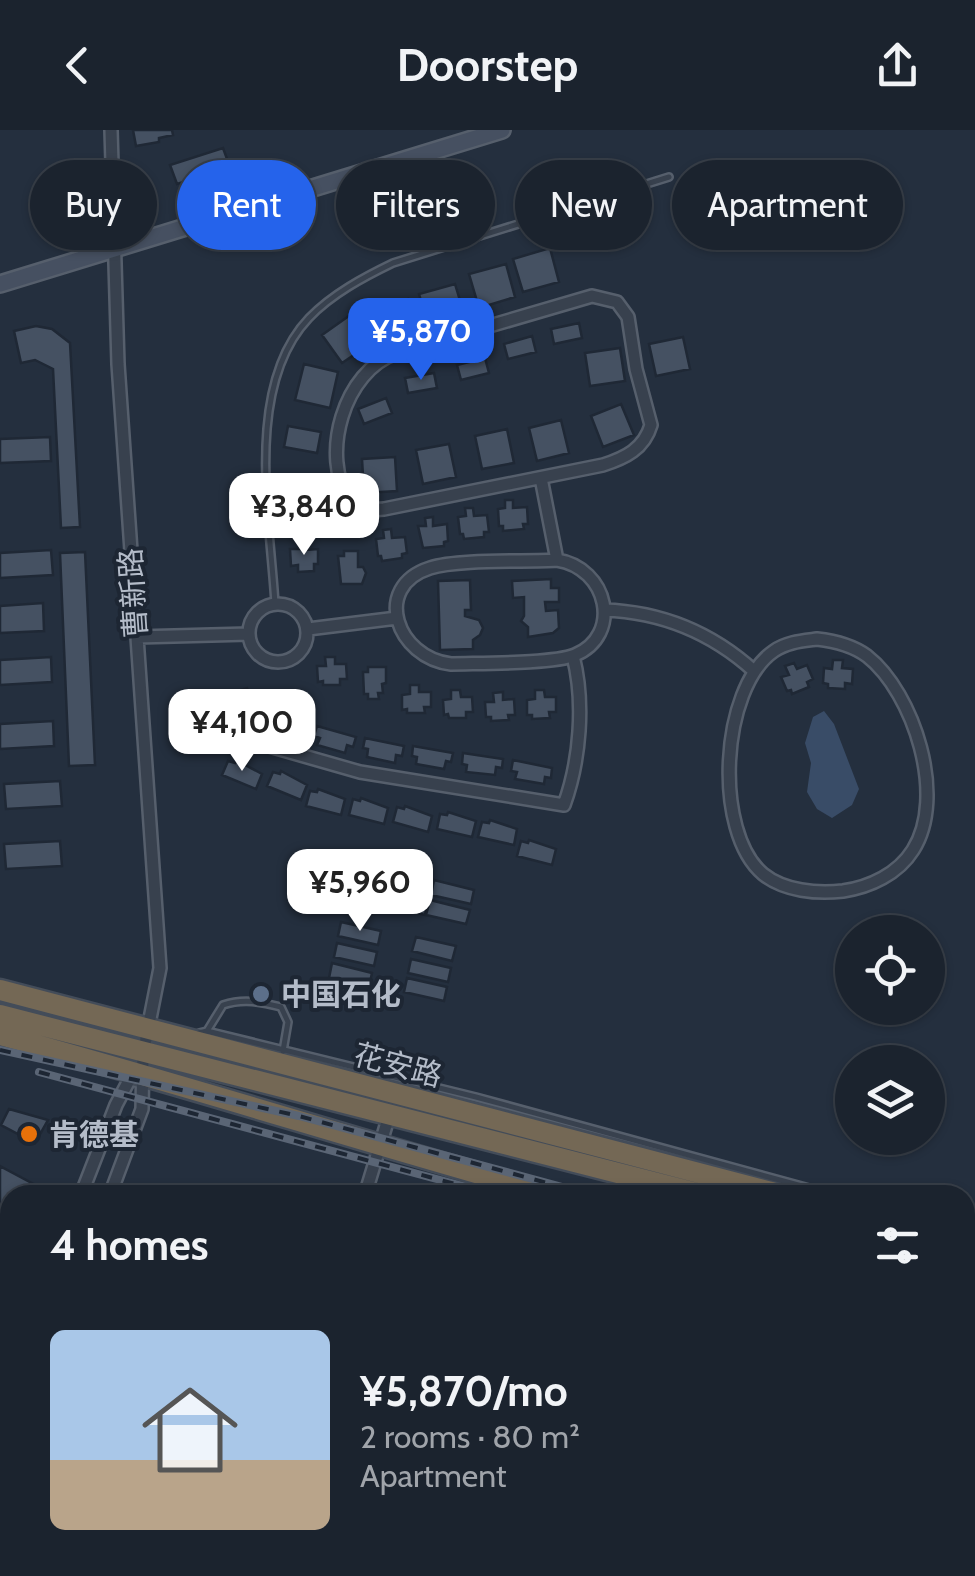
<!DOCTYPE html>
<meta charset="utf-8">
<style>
body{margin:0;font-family:Cabin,"Noto Sans SC",sans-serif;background:#282f3a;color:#f1f3f6;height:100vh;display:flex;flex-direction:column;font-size:38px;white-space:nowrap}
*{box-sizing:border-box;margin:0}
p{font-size:32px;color:#a0a4aa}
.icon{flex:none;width:55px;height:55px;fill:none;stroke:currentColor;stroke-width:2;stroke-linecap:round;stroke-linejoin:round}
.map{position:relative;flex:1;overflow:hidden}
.details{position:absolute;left:0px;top:1055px;width:975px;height:392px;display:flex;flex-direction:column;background:#1b232e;border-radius:30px 30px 0 0;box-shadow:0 2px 8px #0004,0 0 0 2px #39404a}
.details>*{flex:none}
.top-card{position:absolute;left:30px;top:30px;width:915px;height:90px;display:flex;gap:20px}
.controls{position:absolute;left:835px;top:785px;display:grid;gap:20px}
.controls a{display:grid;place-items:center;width:110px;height:110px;border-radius:50%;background:#1b232e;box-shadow:0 2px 8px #0004,0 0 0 2px #39404a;font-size:50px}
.price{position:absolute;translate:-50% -85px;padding:0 22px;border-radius:20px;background:#fff;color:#222;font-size:32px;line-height:65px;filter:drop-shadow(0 2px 5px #0008)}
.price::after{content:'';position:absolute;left:50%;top:60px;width:30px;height:22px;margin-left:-15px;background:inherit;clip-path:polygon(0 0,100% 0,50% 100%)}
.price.selected{background:#2563eb;color:#fff}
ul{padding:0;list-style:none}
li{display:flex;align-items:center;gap:30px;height:250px;padding:0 50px}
li span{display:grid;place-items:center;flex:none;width:280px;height:200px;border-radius:15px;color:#555}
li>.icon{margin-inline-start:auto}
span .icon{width:120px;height:120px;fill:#fffc;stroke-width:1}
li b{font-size:42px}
h2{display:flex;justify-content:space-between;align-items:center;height:120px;padding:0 50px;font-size:42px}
.chip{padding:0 35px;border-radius:45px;background:#1b232e;box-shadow:0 2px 8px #0004,0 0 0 2px #39404a;font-size:35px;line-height:90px}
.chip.selected{background:#2563eb;color:#fff}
header{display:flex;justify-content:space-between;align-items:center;height:130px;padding:0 50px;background:#1b232e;font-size:45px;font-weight:800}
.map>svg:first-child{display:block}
</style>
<header><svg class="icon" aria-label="back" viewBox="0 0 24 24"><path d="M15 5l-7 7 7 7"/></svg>Doorstep<svg class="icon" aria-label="share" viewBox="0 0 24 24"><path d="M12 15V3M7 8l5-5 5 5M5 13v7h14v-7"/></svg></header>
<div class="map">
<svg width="975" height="1446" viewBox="0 0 975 1446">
<rect width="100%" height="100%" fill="#242f3e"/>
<path fill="#394c67" d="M824,581L834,594L859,659L852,675L832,688L817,679L807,662L811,633L805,613L813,587Z"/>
<path fill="#455162" stroke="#1f2835" stroke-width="2.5" d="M133,0H172L173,5L159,8V12L136,16Z
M223,18L230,37L177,54L170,35Z
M550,118L559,152L523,162L513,129Z
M506,134L515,167L479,178L469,144Z
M455,154L465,187L429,197L419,164Z
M408,169L418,202L382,212L372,179Z
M353,183L373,212L342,233L322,205Z
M579,193L582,208L554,214L551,199Z
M36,196L52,199L70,213L80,397L61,398L53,239L35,230L21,233L14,201Z
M532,206L536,222L508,229L504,214Z
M683,207L690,239L656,246L649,214Z
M620,218L625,251L590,256L585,223Z
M485,228L489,243L461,250L457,235Z
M304,234L338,242L330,278L295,270Z
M434,243L437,258L408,263L405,248Z
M386,268L392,283L364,294L358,279Z
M621,274L634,305L603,317L591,286Z
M561,290L569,323L537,331L529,298Z
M288,296L321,302L317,323L284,317Z
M507,299L514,333L482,339L475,306Z
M50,307L51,331L0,333V309Z
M449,314L456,347L423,354L416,320Z
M395,327L397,361L364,363L362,329Z
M505,370H513V378L527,377L528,394H523L524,399L503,401V396H499L498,379L505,378Z
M465,378H473L474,386L487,385L489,402H484V407L464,409L463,404H460L458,387L466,386Z
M433,387V396L447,394L448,411L444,412V416L423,418L418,396H426L425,388Z
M391,399L392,408L405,407L407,423L402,424V428L382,431L381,426H378L376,409L384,408L383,400Z
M306,410L307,420L318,419V434H314V441L298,442V435L291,436L290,419H300L299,411Z
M51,420L53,445L0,448V423Z
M344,421H358V437H363L366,443L362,454H341L338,426H344Z
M85,422L95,635L69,636L60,423Z
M551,449V458H559V472H545L546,481L558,480L559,498L553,503L528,507V497L521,491L524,486V467L513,468L512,451Z
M470,450L471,480H465V486L479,490L483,498L480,505L473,510V519L440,520L438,451Z
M43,473L44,501L0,503V476Z
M51,527L52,552L0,555V530Z
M325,527H335V534H346L347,549H340V555H323V551L318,552L317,536H326Z
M833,530H843L842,538L853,539L852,554L845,553V559L828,558V554L823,553L824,538L832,539Z
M794,533L797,539L807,535L813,549L807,552L809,557L792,564L791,560L787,561L781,547L789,545L785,536Z
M368,537H386V553L382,554L383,563H378L379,569H368V564H364L363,542H368Z
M410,555H419V562H431V577H424L425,583H407V579L402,580V565L410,564Z
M247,558L254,578L222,588L214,569Z
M451,560H460L461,567H472L473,582H466V588H449L448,584L444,585L443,570L451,569Z
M535,560H544L545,567H556V582H549L550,588L532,589V585H527V570L535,569Z
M503,562V570L514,569L515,585H508L509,590L491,591V587H486L485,572H494L493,563Z
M277,565L313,584L308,592L303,590L300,597L274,584L277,577L272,575Z
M53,591L54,616L0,619V594Z
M317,596L356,607L353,617L347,615L345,623L317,615L320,608L314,606Z
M365,608L404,616L402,626L396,625L395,633L367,627L368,619L363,618Z
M413,616L453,623L451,632L446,631L444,639L416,634L417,627L412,626Z
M463,623L503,629L502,638L496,637L495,645L466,642L467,635L462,634Z
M236,630L262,644L256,659L222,645L228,631L235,633Z
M513,630L552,638L551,648L545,647L544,654L515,649L517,642L511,641Z
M281,641L307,655L301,670L267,656L273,642L280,644Z
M60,651L62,676L6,679L4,654Z
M318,659L345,669L341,685L306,676L310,661L317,662Z
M361,668L388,678L384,694L349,685L353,669L360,671Z
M405,676L432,686L428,702L393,692L397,677L404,679Z
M448,682L476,691L472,707L437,699L440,684L447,685Z
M490,690L517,699L514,715L478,707L482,692L489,693Z
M529,710L556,719L552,735L517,726L521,711L528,713Z
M60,711L62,736L6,739L4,714Z
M343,729L383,738L379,753L339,743Z
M392,740L432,749L429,764L389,754Z
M339,748L379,758L376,772L336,762Z
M434,750L474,760L471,774L431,765Z
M388,761L428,770L425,785L385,775Z
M430,770L470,780L466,794L426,785Z
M341,792L381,801L378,815L338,806Z
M416,807L456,816L452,831L412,821Z
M337,813L377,822L374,836L334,827Z
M411,829L451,838L448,852L408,843Z
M332,833L372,843L369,857L329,848Z
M407,848L447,857L444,871L404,862Z
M9,979L48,990L35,1013L1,995Z
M0,1036L39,1057L34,1065H10V1111L0,1129Z
M609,1438H705L713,1446H638Z"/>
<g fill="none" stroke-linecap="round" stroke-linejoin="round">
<g stroke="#565f6c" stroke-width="10">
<path id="lane" d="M275,474C270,388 244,256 309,188C332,164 364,147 393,133L669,47
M207,901L223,875C244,868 261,872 281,877L288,892L283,921
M199,903L207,901L476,967L835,1065
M965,1096L975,1097"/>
</g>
<g stroke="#565f6c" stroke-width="16">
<path id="street" d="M592,166L617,172L628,187L636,239L651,295C644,319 625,328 603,335L384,379L370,380L350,372C319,326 344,240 397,223Z
M541,348L557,430
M557,430C608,438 623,505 575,525C553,534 478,533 451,534C397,528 371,457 430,438C458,429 525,432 557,430Z
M249 503a29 29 0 1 1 58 0a29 29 0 1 1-58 0Z
M604,480C662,482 711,502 754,541
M308,499L397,488
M137,507L249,504
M817,509C835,511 852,515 867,526C914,563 947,667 913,720C898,744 870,757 843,761C817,764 784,761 763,744C713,702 720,558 774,521C787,512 802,511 817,509Z
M220,602L360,642L564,675C580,631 585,572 573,526
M81,1065L116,975L134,941
M110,1065L142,979L143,924L160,838L118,234L111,0
M365,1065L388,989
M0,1211L10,1193
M0,1280L10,1262
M0,1407L10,1416
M965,1435L975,1444
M31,1438L40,1446
M241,1438L246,1446"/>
</g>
<g stroke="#565f6c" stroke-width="20">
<path id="secondary" d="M0,154L502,0"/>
</g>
<g stroke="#434c59" stroke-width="25">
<path id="highway" d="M0,860L783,1065
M0,885L704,1065
M0,905C186,955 369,1014 554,1065
M965,1112L975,1114
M965,1132L975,1135
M965,1165L975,1168"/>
</g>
<use href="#lane" stroke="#38414e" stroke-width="5"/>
<use href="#street" stroke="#38414e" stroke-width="11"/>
<use href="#secondary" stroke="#465061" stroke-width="15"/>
<use href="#highway" stroke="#746855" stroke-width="20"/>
<g stroke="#5a6575" stroke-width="8">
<path id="rail" d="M0,920L299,986L592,1065
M39,942L496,1065
M965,1168L975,1171
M965,1193L975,1196"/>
</g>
<use href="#rail" stroke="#1d2633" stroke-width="4" stroke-dasharray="11" stroke-linecap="butt"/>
</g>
<circle fill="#5c6f8a" stroke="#1d2633" stroke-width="4" cx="261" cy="864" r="10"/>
<circle fill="#e8710a" stroke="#1d2633" stroke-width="4" cx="29" cy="1004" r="10"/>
<g text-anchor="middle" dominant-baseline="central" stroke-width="8" stroke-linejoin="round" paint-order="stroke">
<g font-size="30" fill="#b4bcc9" stroke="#1d2633">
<text transform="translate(133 463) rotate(-94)">曹新路</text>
<text transform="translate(398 935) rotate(15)">花安路</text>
</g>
<g font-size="30" font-weight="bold" fill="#b4bcc9" stroke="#1d2633" text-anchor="start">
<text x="281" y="864">中国石化</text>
<text x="49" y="1004">肯德基</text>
</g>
</g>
</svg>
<div class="controls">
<a><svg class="icon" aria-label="locate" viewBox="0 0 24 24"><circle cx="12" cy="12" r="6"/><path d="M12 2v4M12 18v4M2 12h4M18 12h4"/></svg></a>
<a><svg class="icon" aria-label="layers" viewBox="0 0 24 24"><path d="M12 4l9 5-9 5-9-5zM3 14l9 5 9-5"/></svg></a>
</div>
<b class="price selected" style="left:421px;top:253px">¥5,870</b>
<b class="price" style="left:304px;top:428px">¥3,840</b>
<b class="price" style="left:242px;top:644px">¥4,100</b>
<b class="price" style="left:360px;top:804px">¥5,960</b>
<div class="top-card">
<a class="chip">Buy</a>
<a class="chip selected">Rent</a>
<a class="chip">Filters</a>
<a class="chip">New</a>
<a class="chip">Apartment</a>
</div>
<section class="details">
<h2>4 homes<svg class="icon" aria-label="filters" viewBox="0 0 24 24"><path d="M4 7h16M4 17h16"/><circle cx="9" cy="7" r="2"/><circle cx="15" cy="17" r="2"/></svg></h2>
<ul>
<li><span style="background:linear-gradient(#a9c7e8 65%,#b9a48a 0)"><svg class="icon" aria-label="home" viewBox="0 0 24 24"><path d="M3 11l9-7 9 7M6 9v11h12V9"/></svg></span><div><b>¥5,870/mo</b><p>2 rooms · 80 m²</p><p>Apartment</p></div></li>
</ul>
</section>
</div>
